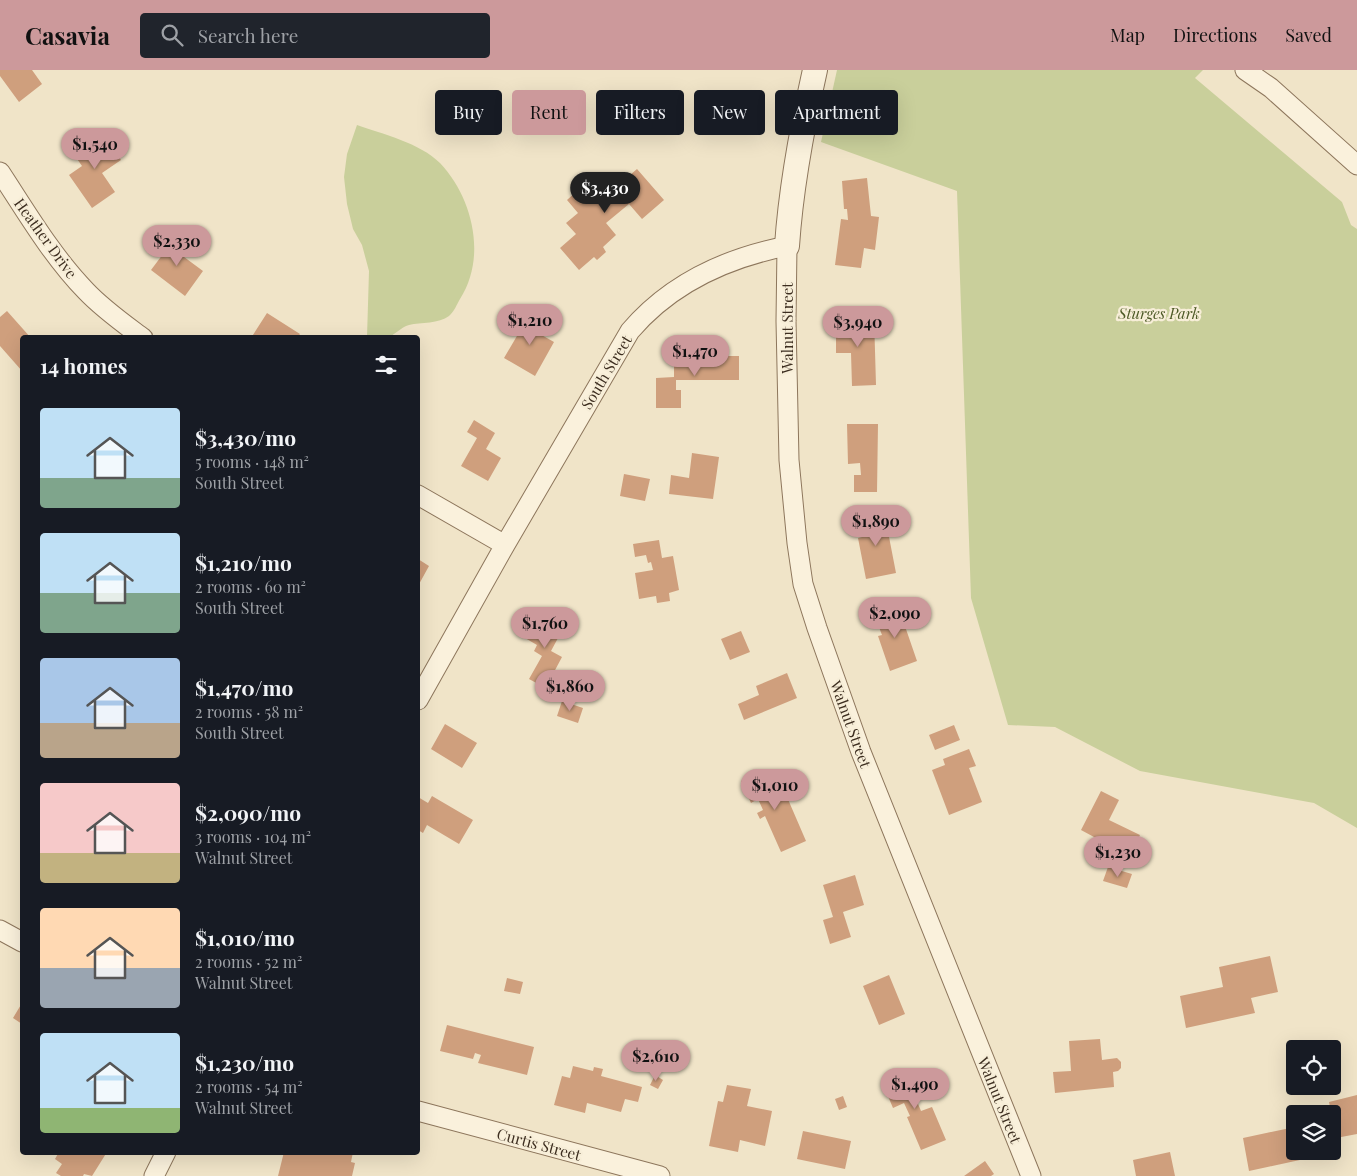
<!DOCTYPE html>
<meta charset="utf-8">
<style>
body{margin:0;font-family:"Playfair Display",serif;background:#20242c;color:#f1f3f6;height:100vh;display:flex;flex-direction:column;font-size:19px;white-space:nowrap}
*{box-sizing:border-box;margin:0}
p{font-size:16px;color:#9ea1a6}
.icon{flex:none;width:28px;height:28px;fill:none;stroke:currentColor;stroke-width:2;stroke-linecap:round;stroke-linejoin:round}
.map{position:relative;flex:1;overflow:hidden}
.sheet{position:absolute;left:20px;top:265px;width:400px;height:820px;display:flex;flex-direction:column;background:#171b24;border-radius:5px;box-shadow:0 5px 20px #0002}
.sheet>*{flex:none}
.banner{position:absolute;left:435px;top:20px;width:475px;height:45px;display:flex;gap:10px}
.tools{position:absolute;left:1286px;top:970px;display:grid;gap:10px}
.tools a{display:grid;place-items:center;width:55px;height:55px;border-radius:5px;background:#171b24;box-shadow:0 5px 20px #0002;font-size:25px}
.price{position:absolute;translate:-50% -42px;padding:0 11px;border-radius:18px;background:#cc999b;color:#111;font-size:16px;line-height:32px;filter:drop-shadow(0 1px 2px #0008)}
.price::after{content:'';position:absolute;left:50%;top:30px;width:15px;height:11px;margin-left:-8px;background:inherit;clip-path:polygon(0 0,100% 0,50% 100%)}
.price.active{background:#222;color:#fff}
ul{padding:0;list-style:none}
li{display:flex;align-items:center;gap:15px;height:125px;padding:0 20px}
li span{display:grid;place-items:center;flex:none;width:140px;height:100px;border-radius:5px;color:#555}
li>.icon{margin-inline-start:auto}
span .icon{width:60px;height:60px;fill:#fffc;stroke-width:1}
li b{font-size:21px}
h2{display:flex;justify-content:space-between;align-items:center;height:60px;padding:0 20px;font-size:21px}
.pill{padding:0 18px;border-radius:5px;background:#171b24;box-shadow:0 5px 20px #0002;font-size:18px;line-height:45px}
.pill.active{background:#cc999b;color:#111}
header{display:flex;align-items:center;gap:30px;box-sizing:border-box;height:70px;padding:0 25px;background:#cc999b;color:#111}
header strong{font-size:24px}
nav{display:flex;gap:28px;margin-inline-start:auto;font-size:18px}
.search{width:350px;height:45px;background:#20242c;display:flex;align-items:center;gap:12px;box-sizing:border-box;padding:0 18px;border-radius:5px;color:#9ea1a6;font-size:19px}
.map>svg:first-child{display:block}
</style>
<header>
<strong>Casavia</strong>
<div class="search"><svg class="icon" aria-label="search" viewBox="0 0 24 24"><circle cx="10" cy="10" r="6"/><path d="M15 15l6 6"/></svg>Search here</div>
<nav><a>Map</a><a>Directions</a><a>Saved</a></nav>
</header>
<div class="map">
<svg width="1357" height="1106" viewBox="0 0 1357 1106">
<rect width="100%" height="100%" fill="#f0e4c8"/>
<path fill="#c9cf9b" d="M837,0H1203L1195,8L1342,132L1351,155L1357,159V758L1314,733L1140,701L1055,657L1008,655L971,528L957,121L821,72Z
M357,55C383,64 420,73 440,93C473,128 487,187 460,229C457,234 454,242 449,246C439,254 421,252 409,255C401,257 394,266 386,268C380,269 373,268 367,267L369,201L362,175L353,159L347,134L344,107L347,84Z"/>
<path fill="#cf9f7d" d="M0,0H32L42,14L19,32L0,6Z
M103,63L121,90L102,103L115,122L92,138L69,105L82,96L73,83Z
M637,99L664,130L642,149L629,134L606,153L616,165L603,177L606,182L597,190L594,187L579,200L560,178L576,164L566,153L578,143L567,130L590,109L599,120L617,104L623,111Z
M867,108L871,146L879,147L875,180L864,178L861,198L835,195L841,149L848,150L847,139H844L842,111Z
M178,164L189,172L180,184L203,201L185,226L151,200Z
M7,241L31,268H22V301L0,276V247Z
M531,242L545,251L538,263L554,272L535,306L504,288Z
M267,243L300,264L297,268H251Z
M874,247L876,315L852,316L851,283H836V248Z
M709,286H739V310H676V320H681V338H656V308L674,307V291L709,290Z
M474,350L495,363L486,379L501,388L488,411L461,396L477,368L467,362Z
M847,354H878L877,422H854V405H861L860,393L848,394Z
M692,383L719,387L713,429L669,424L671,405L689,408Z
M624,404L650,409L645,431L620,426Z
M884,441L896,503L866,509L858,468L866,466L862,445Z
M659,470L662,488L673,486L679,520L669,523L670,531L657,533L656,526L639,529L635,503L653,500L651,492L648,493L646,485L635,487L633,474Z
M418,489L429,496L418,516Z
M898,536L917,591L890,601L878,566L882,565L874,544Z
M540,541L565,555L551,581L562,587L553,604L558,607L551,621L529,609L542,586L534,581L537,575L525,568Z
M741,561L750,582L730,590L721,569Z
M787,603L797,628L744,650L738,634L759,625L756,616Z
M562,631L583,638L578,653L557,646Z
M445,654L477,673L462,698L431,679Z
M954,655L960,670L935,680L929,665Z
M969,679L976,696L969,698L982,732L949,745L932,700L945,695L943,689Z
M766,700L775,721L771,723L775,733L787,727L806,771L781,782L765,746L760,749L757,743L763,740L758,729L751,733L741,711Z
M1101,721L1119,730L1109,750L1140,765L1136,773L1143,777L1138,787L1131,783L1130,785L1115,778L1113,782L1105,777L1107,774L1081,760Z
M432,726L473,750L459,774L427,755L423,763L418,760V727L428,733Z
M1108,797L1132,804L1127,818L1103,811Z
M855,805L864,835L843,842L851,867L830,874L823,850L833,847L823,815Z
M1270,886L1278,922L1251,928L1255,943L1186,958L1180,926L1223,917L1219,897Z
M889,905L905,944L879,955L863,916Z
M507,908L523,912L520,924L504,921Z
M22,933V954L13,948Z
M447,955L534,977L527,1005L478,993L481,985L475,983L473,989L440,981Z
M1100,969L1102,990L1117,988L1121,992V998L1118,1001L1113,1002L1114,1017L1055,1023L1053,1002L1071,1001L1069,971Z
M573,996L593,1001L594,997L603,999L601,1006L642,1017L638,1032L625,1029L621,1042L587,1033L585,1043L554,1035L562,1006L570,1008Z
M909,1001L920,1027L916,1029L921,1041L932,1037L946,1070L921,1080L907,1047L910,1046L904,1033L893,1038L882,1012Z
M655,1005L663,1010L658,1019L650,1015Z
M727,1015L751,1019L747,1036L772,1041L765,1076L740,1070L738,1082L709,1076L718,1031L723,1032Z
M1357,1025V1064L1336,1068L1329,1032Z
M843,1026L847,1037L839,1040L835,1029Z
M1295,1057V1081H1307L1309,1088L1249,1101L1243,1068Z
M803,1061L851,1071L845,1099L797,1089Z
M59,1082H107L92,1106L84,1104L83,1106H61L56,1103L62,1094L55,1089Z
M284,1082H353L351,1092L355,1093L352,1106H278Z
M1170,1082L1175,1106H1136L1133,1090Z
M985,1091L994,1104L991,1106H964Z"/>
<g fill="none" stroke-linecap="round" stroke-linejoin="round">
<g stroke="#8d765c" stroke-width="21">
<path id="minor" d="M1245,0L1271,18L1357,95
M0,102C27,143 52,186 86,221C103,239 123,253 143,268
M418,425L505,475
M418,630L505,475L630,261C671,213 726,188 787,176L786,251L789,390L797,473L803,514L817,558L861,682L1031,1106
M0,860L22,872
M418,1041L660,1106
M154,1106L166,1082"/>
</g>
<g stroke="#8d765c" stroke-width="26">
<path id="tertiary" d="M787,176C791,116 802,58 815,0"/>
</g>
<use href="#minor" stroke="#faf1dc" stroke-width="19"/>
<use href="#tertiary" stroke="#faf1dc" stroke-width="24"/>
</g>
<g text-anchor="middle" dominant-baseline="central" stroke-width="4.5" stroke-linejoin="round" paint-order="stroke">
<g font-size="15" fill="#3d2e20" stroke="#f7eed8">
<text transform="translate(46 168) rotate(54)">Heather Drive</text>
<text transform="translate(787 258) rotate(-90)">Walnut Street</text>
<text transform="translate(606 302) rotate(-59)">South Street</text>
<text transform="translate(851 654) rotate(70)">Walnut Street</text>
<text transform="translate(1000 1030) rotate(68)">Walnut Street</text>
<text transform="translate(539 1074) rotate(15)">Curtis Street</text>
</g>
<g font-size="15" font-style="italic" fill="#4d5a26" stroke="#f7eed8">
<text x="1159" y="243">Sturges Park</text>
</g>
</g>
</svg>
<div class="tools">
<a><svg class="icon" aria-label="locate" viewBox="0 0 24 24"><circle cx="12" cy="12" r="6"/><path d="M12 2v4M12 18v4M2 12h4M18 12h4"/></svg></a>
<a><svg class="icon" aria-label="layers" viewBox="0 0 24 24"><path d="M12 4l9 5-9 5-9-5zM3 14l9 5 9-5"/></svg></a>
</div>
<b class="price" style="left:95px;top:100px">$1,540</b>
<b class="price active" style="left:605px;top:144px">$3,430</b>
<b class="price" style="left:177px;top:197px">$2,330</b>
<b class="price" style="left:530px;top:276px">$1,210</b>
<b class="price" style="left:858px;top:278px">$3,940</b>
<b class="price" style="left:695px;top:307px">$1,470</b>
<b class="price" style="left:876px;top:477px">$1,890</b>
<b class="price" style="left:895px;top:569px">$2,090</b>
<b class="price" style="left:545px;top:579px">$1,760</b>
<b class="price" style="left:570px;top:642px">$1,860</b>
<b class="price" style="left:775px;top:741px">$1,010</b>
<b class="price" style="left:1118px;top:808px">$1,230</b>
<b class="price" style="left:656px;top:1012px">$2,610</b>
<b class="price" style="left:915px;top:1040px">$1,490</b>
<div class="banner">
<a class="pill">Buy</a>
<a class="pill active">Rent</a>
<a class="pill">Filters</a>
<a class="pill">New</a>
<a class="pill">Apartment</a>
</div>
<section class="sheet">
<h2>14 homes<svg class="icon" aria-label="filters" viewBox="0 0 24 24"><path d="M4 7h16M4 17h16"/><circle cx="9" cy="7" r="2"/><circle cx="15" cy="17" r="2"/></svg></h2>
<ul>
<li><span style="background:linear-gradient(#bfe0f5 70%,#7fa58c 0)"><svg class="icon" aria-label="home" viewBox="0 0 24 24"><path d="M3 11l9-7 9 7M6 9v11h12V9"/></svg></span><div><b>$3,430/mo</b><p>5 rooms · 148 m²</p><p>South Street</p></div></li>
<li><span style="background:linear-gradient(#bfe0f5 60%,#7fa58c 0)"><svg class="icon" aria-label="home" viewBox="0 0 24 24"><path d="M3 11l9-7 9 7M6 9v11h12V9"/></svg></span><div><b>$1,210/mo</b><p>2 rooms · 60 m²</p><p>South Street</p></div></li>
<li><span style="background:linear-gradient(#a9c7e8 65%,#b9a48a 0)"><svg class="icon" aria-label="home" viewBox="0 0 24 24"><path d="M3 11l9-7 9 7M6 9v11h12V9"/></svg></span><div><b>$1,470/mo</b><p>2 rooms · 58 m²</p><p>South Street</p></div></li>
<li><span style="background:linear-gradient(#f6c9c9 70%,#c2b280 0)"><svg class="icon" aria-label="home" viewBox="0 0 24 24"><path d="M3 11l9-7 9 7M6 9v11h12V9"/></svg></span><div><b>$2,090/mo</b><p>3 rooms · 104 m²</p><p>Walnut Street</p></div></li>
<li><span style="background:linear-gradient(#ffd9b3 60%,#9aa5b1 0)"><svg class="icon" aria-label="home" viewBox="0 0 24 24"><path d="M3 11l9-7 9 7M6 9v11h12V9"/></svg></span><div><b>$1,010/mo</b><p>2 rooms · 52 m²</p><p>Walnut Street</p></div></li>
<li><span style="background:linear-gradient(#bfe0f5 75%,#8fb573 0)"><svg class="icon" aria-label="home" viewBox="0 0 24 24"><path d="M3 11l9-7 9 7M6 9v11h12V9"/></svg></span><div><b>$1,230/mo</b><p>2 rooms · 54 m²</p><p>Walnut Street</p></div></li>
</ul>
</section>
</div>
